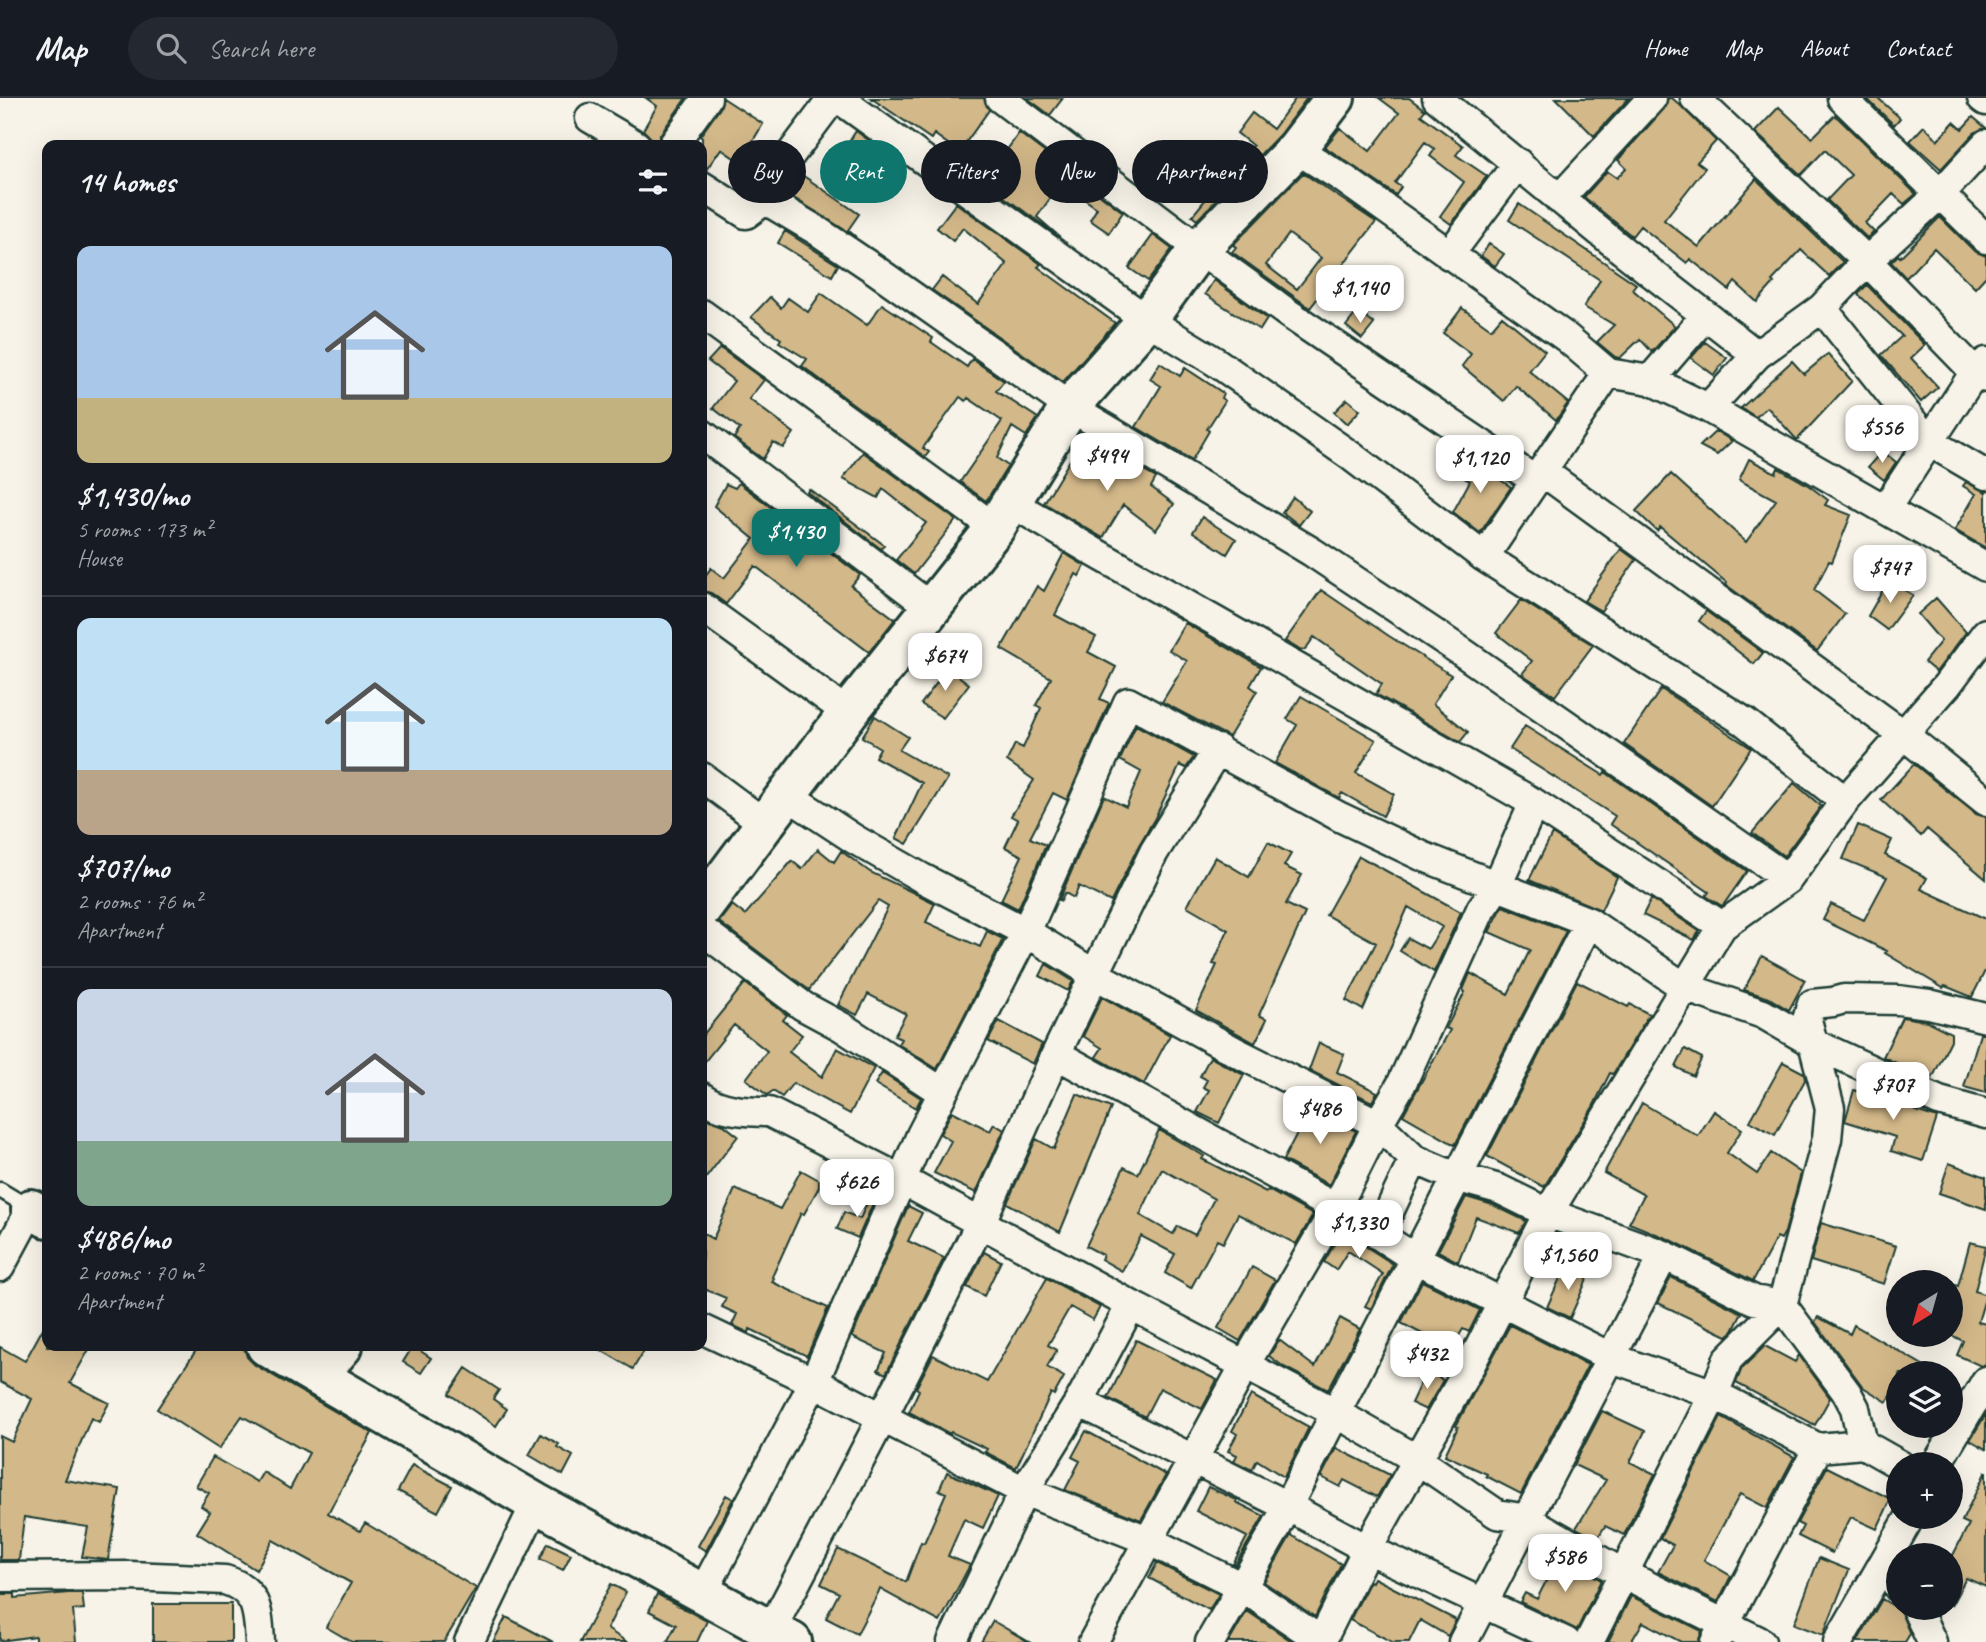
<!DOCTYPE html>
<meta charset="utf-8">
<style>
body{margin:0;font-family:Caveat,sans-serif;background:#242831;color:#f1f3f6;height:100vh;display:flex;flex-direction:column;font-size:26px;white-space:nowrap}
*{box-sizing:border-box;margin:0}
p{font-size:23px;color:#9ea1a6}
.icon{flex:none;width:38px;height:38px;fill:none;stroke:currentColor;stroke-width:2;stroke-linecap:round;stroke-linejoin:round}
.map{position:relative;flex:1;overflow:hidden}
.side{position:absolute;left:42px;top:42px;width:665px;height:1211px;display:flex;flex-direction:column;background:#171b24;border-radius:14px;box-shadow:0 7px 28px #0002}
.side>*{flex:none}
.guide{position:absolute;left:728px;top:42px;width:665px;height:63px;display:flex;gap:14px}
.needle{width:46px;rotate:217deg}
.buttons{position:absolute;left:1886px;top:1172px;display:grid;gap:14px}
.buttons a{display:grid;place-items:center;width:77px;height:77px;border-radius:50%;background:#171b24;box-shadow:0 7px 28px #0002;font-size:35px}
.price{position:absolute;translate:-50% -60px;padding:0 16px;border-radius:14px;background:#fff;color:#222;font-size:23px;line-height:46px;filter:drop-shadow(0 2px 4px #0008)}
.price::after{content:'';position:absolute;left:50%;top:42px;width:21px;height:16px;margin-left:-10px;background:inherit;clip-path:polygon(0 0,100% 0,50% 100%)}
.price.current{background:#0f766e;color:#fff}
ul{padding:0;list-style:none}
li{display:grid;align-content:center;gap:14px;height:371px;padding:0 35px}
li+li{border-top:2px solid #363941}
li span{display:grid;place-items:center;height:217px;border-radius:14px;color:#555}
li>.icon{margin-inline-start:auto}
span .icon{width:126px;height:126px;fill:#fffc;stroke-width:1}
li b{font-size:30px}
h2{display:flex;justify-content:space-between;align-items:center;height:84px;padding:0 35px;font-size:30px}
.tag{padding:0 24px;border-radius:32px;background:#171b24;box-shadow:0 7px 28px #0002;font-size:24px;line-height:63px}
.tag.current{background:#0f766e;color:#fff}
header{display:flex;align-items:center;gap:42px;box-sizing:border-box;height:98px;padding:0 35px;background:#171b24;border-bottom:2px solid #363941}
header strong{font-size:33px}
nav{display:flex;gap:38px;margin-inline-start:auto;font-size:24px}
.search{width:490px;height:63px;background:#242831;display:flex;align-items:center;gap:18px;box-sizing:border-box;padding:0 24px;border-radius:38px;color:#9ea1a6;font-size:26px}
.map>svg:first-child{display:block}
</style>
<header>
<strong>Map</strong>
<div class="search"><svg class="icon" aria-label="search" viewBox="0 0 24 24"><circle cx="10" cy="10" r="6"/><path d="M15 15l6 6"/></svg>Search here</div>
<nav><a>Home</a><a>Map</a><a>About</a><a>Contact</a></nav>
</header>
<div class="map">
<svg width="1986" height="1544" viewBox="0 0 1986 1544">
<rect width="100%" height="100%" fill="#f7f3e8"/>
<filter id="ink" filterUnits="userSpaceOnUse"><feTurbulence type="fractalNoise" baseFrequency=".0143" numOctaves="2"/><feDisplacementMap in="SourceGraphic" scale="14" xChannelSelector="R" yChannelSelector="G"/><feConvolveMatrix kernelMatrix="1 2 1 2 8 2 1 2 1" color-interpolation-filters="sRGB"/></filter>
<g filter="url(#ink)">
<path fill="#d3b889" stroke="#1f3d34" stroke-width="2" fill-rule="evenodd" d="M646,0H686L660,37L657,46L643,32L657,8Z
M723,0L763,26L740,64L721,51L706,72H702V40L700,38L720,10Z
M871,0H984L989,12L959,54L934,36L931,41Z
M1027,0H1063L1050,17Z
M1296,0H1307L1279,37L1197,122L1192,118L1210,96L1198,84L1213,70L1222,78L1253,48L1237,35L1252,15L1273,31Z
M1379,0H1409L1425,12L1421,17L1463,48L1456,57L1487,78L1451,126L1440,118L1464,84L1430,58L1435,51L1425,44L1395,85L1401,89L1396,97L1325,49L1340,30L1370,53L1399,15Z
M1556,0H1629L1594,38Z
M1668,0H1672L1680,7L1716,43L1697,64L1705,70L1664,122L1699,149L1756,81L1843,164L1829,178L1801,152L1772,183L1774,185L1757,204L1735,184L1729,192L1690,161L1687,165L1640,128L1632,138L1584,99L1607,73L1617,80L1626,70L1618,62L1664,11Z
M1866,0H1878L1900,20L1894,27Z
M1779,9L1812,40L1835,17L1916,96L1904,106L1893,96L1865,125L1874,134L1867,140L1827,102L1851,77L1825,52L1801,77L1755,34Z
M1973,19L1986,30L1974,35L1941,71L1910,43L1924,28L1938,42L1954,24L1962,31Z
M856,33L889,57L883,66L849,44Z
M1019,35L1123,114L1109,135L1090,122L1097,110L1061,85L1037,119L1060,139L1000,96L1004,91L987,80Z
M1303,75L1376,124L1310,210L1232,154L1236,149L1233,147ZM1289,136L1321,160L1297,191L1266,167Z
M802,77L859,116L848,132L856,139L789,97Z
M956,105L1041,166L1038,169L1115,225L1063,284L932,192L942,179L978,206L1007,166L963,130L953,143L937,130Z
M1519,106L1636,186L1632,191L1675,228L1652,254L1640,241L1620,260L1615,259L1597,244L1614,227L1584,209L1600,182L1509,122Z
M1940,119L1974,153L1986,158V178L1975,190L1934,150L1906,180L1891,164L1898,157L1900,159Z
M785,133L838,167L832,178L778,145Z
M1153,137L1172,151L1148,183L1129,170Z
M1489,146L1504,156L1495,168L1481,158Z
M1214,182L1267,221L1260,232L1205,196Z
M1867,187L1925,247L1911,260L1938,289L1921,304L1881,257L1902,238L1858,196Z
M821,195L867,227L882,206L933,240L931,244L967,269L972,261L1004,283L996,293L1038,320L1026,338L1012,329L997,360L1008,368L986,403L960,384L1002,323L968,300L966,303L960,299L923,350L929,354L925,359L802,268L807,261L779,244L781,241L751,219L770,199L781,210L788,200L808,214Z
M1462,210L1491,231L1502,218L1545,253L1529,273L1568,305L1556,322L1516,288L1504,303L1462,268L1471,256L1443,235Z
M1358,213L1374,226L1362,241L1346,228Z
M1705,244L1727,260L1714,277L1691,260Z
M720,250L764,282L749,301L794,335L783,350L773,344L763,361L734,340L740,331L713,310L734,283L708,263Z
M1828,256L1852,283L1797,342L1767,309L1756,319L1741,310L1792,263L1804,276Z
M1160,265L1180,278L1185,270L1223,295L1221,300L1225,303L1207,331L1209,333L1192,362L1136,329L1161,288L1150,281Z
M1347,301L1360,312L1347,326L1334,314Z
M1716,333L1732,343L1717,357L1700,348Z
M1095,346L1156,380L1151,389L1174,406L1156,432L1123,407L1103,440L1044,405L1070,362L1080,368Z
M1882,353L1896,364L1884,382L1868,369Z
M863,354L956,422L914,476L896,462L926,425L883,391L878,400L843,381Z
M1468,359L1500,379L1499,381L1511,389L1480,435L1453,414L1470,383L1459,377Z
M1749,361L1776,375L1778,370L1808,387L1828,402L1825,407L1851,417L1832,464L1829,463L1814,492L1845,516L1817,553L1726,487L1727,485L1660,429L1657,433L1636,413L1671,376L1746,444L1776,402L1739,382Z
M1966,384L1986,394V450L1955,432L1976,396L1963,388Z
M739,385L860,477L851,488L895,521L869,554L755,468L726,506L711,495L702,493V482L711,470L724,480L754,441L714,408L726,386L735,390Z
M809,391L884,447L881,451L807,394Z
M1293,399L1310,413L1299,427L1282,414Z
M1202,419L1236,441L1227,456L1193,434Z
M1621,451L1636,462L1601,513L1584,503Z
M1064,455L1085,468L1079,478L1076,476L1055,517L1096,539L1088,554L1116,569L1100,601L1109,605L1067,702L1053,695L1030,740L1046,747L1018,811L1001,802L1022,758L1005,749L1018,722L1011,718L1034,682L1007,663L1015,646L1023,650L1041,610L1036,607L1051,580L1001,551L1037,488L1044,493Z
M1888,483L1913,497L1887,532L1868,518Z
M1321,492L1389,538L1451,577L1433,606L1468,634L1460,644L1376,596L1382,586L1314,539L1305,552H1300L1285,543Z
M1936,500L1966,534L1936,574L1924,564L1941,543L1918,516Z
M1521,502L1593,547L1555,598L1522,576L1532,563L1496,535Z
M1706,513L1763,555L1754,566L1699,523Z
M1185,525L1261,569L1250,588L1257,593L1229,639L1162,604L1187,563L1169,552Z
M948,570L969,586L943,620L921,606Z
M1661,591L1751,650L1712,708L1624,646Z
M1301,598L1376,642L1356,675L1394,696L1383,718L1342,695L1339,700L1275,665L1297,627L1287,621Z
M875,618L908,639L899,652L948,680L907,746L896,740L922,685L875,659L880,650L862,639Z
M1136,627L1194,659L1186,670L1180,667L1155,720L1139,747L1111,804L1079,788L1074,800L1065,795L1061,803L1059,802L1104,698L1126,709L1141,674L1120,662Z
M1525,628L1603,677L1605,674L1747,773L1724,806L1722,808L1706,798L1709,794L1610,726L1615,718L1510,651Z
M1914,666L1976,716L1986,719V781L1927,731L1921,738L1881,702Z
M1794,685L1821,708L1784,758L1752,735Z
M1858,727L1892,742L1885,757L1927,780L1921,791L1986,821V871L1972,899L1945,888L1943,890L1885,855L1887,853L1823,822L1831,806L1864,822L1887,779L1843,761Z
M1552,736L1617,779L1601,812L1529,782Z
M1268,744L1291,756L1284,768L1302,777L1286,806L1305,815L1259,917L1267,921L1255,945L1196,912L1217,867L1213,866L1228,832L1187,808L1215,759L1249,779Z
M818,751L834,764L841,753L870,774L935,805L926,824L980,849L987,833L1003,841L937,971L898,946L901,941L894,938L906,916L868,896L857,917L838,907L888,809L878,803L809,892L719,824L732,807L745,817L792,763L802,771Z
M1359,758L1461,814L1434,874L1400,853L1408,840L1428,851L1442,829L1408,809L1363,912L1346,902L1376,845L1326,817Z
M1651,801L1699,833L1694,842L1643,817Z
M1503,808L1566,833L1455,1047L1403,1017L1450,932L1446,930L1465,894L1463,892L1470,875L1508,896L1530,852L1489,834Z
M1762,858L1805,882L1789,912L1769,900L1744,892Z
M1046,866L1073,883L1068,893L1040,878Z
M1577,883L1628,909L1630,906L1649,916L1613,976L1610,975L1593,1009L1544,1089L1487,1058Z
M745,885L787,917L783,922L802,937L789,954L822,979L837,950L874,970L850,1016L793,985L782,999L773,993L767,997L746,981L767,953L734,927L702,967V938Z
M1102,899L1170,937L1144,986L1096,959L1102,950L1083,938Z
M1902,919L1927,923L1951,935V942L1932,981L1883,959Z
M999,923L1042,946L1033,966L988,943Z
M1980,936H1986V995L1964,989Z
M1319,945L1344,956L1337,974L1377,994L1372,1004L1309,972Z
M1685,951L1702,960L1693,978L1676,969Z
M1210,959L1244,977L1219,1025L1197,1014L1209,992L1203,989L1207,982L1200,978Z
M1783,964L1804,975L1805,982L1775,1037L1750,1023Z
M882,975L921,1000L916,1010L875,986Z
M1868,989L1917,1011L1916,1013L1937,1020L1923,1063L1891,1053L1895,1039L1845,1023L1854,992L1865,996Z
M1077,996L1111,1010L1060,1134L1007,1105L1036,1041L1054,1051Z
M1642,1005L1698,1038L1714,1013L1742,1031L1727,1055L1757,1076L1771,1055L1801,1075L1785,1134L1781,1141L1777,1139L1753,1183L1671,1142L1629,1125L1644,1097L1604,1075Z
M1310,1010L1356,1033L1329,1087L1283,1062Z
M952,1013L990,1033L994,1026L1004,1032L976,1095L934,1075L951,1043L940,1036Z
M702,1019L724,1027L738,1038L702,1085Z
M1159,1032L1204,1058L1202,1061L1266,1094L1268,1092L1313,1117L1296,1146L1238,1116L1223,1145L1217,1142L1191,1190L1165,1175L1175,1156L1141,1138L1122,1173L1101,1161L1103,1157L1086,1148L1124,1069L1138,1076ZM1162,1071L1214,1101L1195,1137L1178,1128L1173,1136L1140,1117Z
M1949,1065L1986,1079V1111L1939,1095Z
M801,1072L819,1082V1089L804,1116L801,1115L772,1179L774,1180L772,1184L828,1210L807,1258L750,1231L749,1235L732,1227L737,1216L722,1209L726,1200L702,1190V1135L713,1141L735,1091L780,1111Z
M873,1091L878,1094L858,1140L837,1131L844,1114L860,1121Z
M1466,1099L1493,1107L1526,1123L1519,1135L1476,1119L1458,1164L1438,1153Z
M908,1108L922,1115L908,1143L944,1160L886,1276L878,1272L886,1255L852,1239Z
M1821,1125L1896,1148L1884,1186L1811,1163Z
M1342,1133L1393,1166L1371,1211L1365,1208L1383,1176L1348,1153L1336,1172L1324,1164Z
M1970,1144L1986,1148L1975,1193L1986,1197L1978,1224L1986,1226V1266L1981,1268L1957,1257L1963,1243L1951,1237V1186L1958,1188Z
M984,1154L1001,1163L984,1198L967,1189Z
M1252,1169L1275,1182L1240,1243L1218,1230Z
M1565,1169L1588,1179L1570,1220L1547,1209Z
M1671,1179L1742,1215L1733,1233L1727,1238L1658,1205Z
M1047,1180L1100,1209L1093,1222L1070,1209L1048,1247L1057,1252L1047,1269L1064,1279L1054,1297L1051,1295L1016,1370L985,1354L987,1351L951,1334L950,1336L909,1314L919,1292L916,1290L933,1257L987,1284Z
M1422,1183L1480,1212L1469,1234L1463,1231L1443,1264L1425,1254L1432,1241L1401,1225Z
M1818,1219L1850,1236L1854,1227L1938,1276H1899V1286L1887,1304L1863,1289L1815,1224Z
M1340,1220L1360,1231L1328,1292L1284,1269L1269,1258L1279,1242L1315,1269Z
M47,1223V1248H91L70,1285L109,1305L99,1324L91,1320L65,1382L120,1391L108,1462L82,1459L88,1429L24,1419L19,1462H0V1338L12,1344L32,1301L0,1284V1249L25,1263Z
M1510,1227L1588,1267L1521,1396L1486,1378L1487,1376L1445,1357L1458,1329L1456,1328Z
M1136,1242L1217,1282L1202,1311L1160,1290L1145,1319L1108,1300Z
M199,1248H239L245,1252L247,1259L255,1267L372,1335L328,1415L360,1433L365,1425L476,1490L444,1544H352L326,1529L351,1485L273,1442L256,1472L197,1435L210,1414L201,1408L209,1395L196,1388L213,1359L257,1384L263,1374L290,1391L309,1355L242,1318L219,1351L157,1311Z
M413,1248L431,1260L421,1275L403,1264Z
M594,1248H647L633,1271Z
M1765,1248L1795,1264L1799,1257L1830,1300L1815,1327L1736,1285L1742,1270Z
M466,1270L499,1292L493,1301L507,1311L496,1328L449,1296Z
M1426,1273L1443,1282L1426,1312L1411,1305Z
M1251,1297L1309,1329L1284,1379L1257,1362L1252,1372L1234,1363L1237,1357L1228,1353L1237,1336L1232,1333Z
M1602,1313L1645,1333L1630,1364L1655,1376L1624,1437L1605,1428L1597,1441L1576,1430L1606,1382L1574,1367Z
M1986,1316V1351L1970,1342Z
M1721,1319L1794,1359L1767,1410L1740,1396L1704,1462L1731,1478L1718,1504L1658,1474L1673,1447L1660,1440Z
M1086,1333L1166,1377L1141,1422L1065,1392L1080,1363L1072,1359Z
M541,1336L559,1346L557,1349L573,1358L563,1377L529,1357Z
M1336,1350L1390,1377L1377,1399L1344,1382L1340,1389L1321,1379Z
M412,1367L452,1388L438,1414L398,1393Z
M1827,1369L1891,1401L1877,1431L1851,1419L1832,1455L1798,1438L1803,1428L1797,1425Z
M1986,1373V1489L1966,1480L1951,1508V1461L1969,1426L1962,1423Z
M947,1374L998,1398L983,1430L964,1421L948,1458L970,1467L940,1524L880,1491L857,1536L826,1520L839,1495L821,1486L838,1451L906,1484L921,1444L924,1445L946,1395L939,1392Z
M1208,1389L1237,1402L1236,1404L1264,1418L1235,1467L1233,1466L1247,1439L1196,1413Z
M726,1397L733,1401L706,1453L698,1448Z
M1291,1437L1341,1466L1315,1519L1264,1484Z
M548,1445L571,1456L563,1472L540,1461Z
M1559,1458L1601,1482L1577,1532L1520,1504L1525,1495L1537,1501Z
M1819,1460L1849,1472L1823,1537L1794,1526Z
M1157,1465L1219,1496L1209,1512L1149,1480Z
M1374,1480L1456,1522L1448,1538L1420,1522L1409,1544H1392L1350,1522L1370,1483L1372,1484Z
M611,1486L626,1494L607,1531L627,1544H580Z
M68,1495H82L84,1511L73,1512L76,1544H35V1538L0,1543V1496H15V1500Z
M657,1496L707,1523L697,1544H667L676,1527L649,1513Z
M1631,1498L1702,1533L1698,1544H1681L1643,1524L1631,1544H1608Z
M1882,1501L1900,1512L1910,1536L1905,1544H1857Z
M153,1506H231V1544H153Z
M1247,1513L1293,1544H1229Z
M506,1519L553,1544H493Z
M993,1523L1029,1544H981Z"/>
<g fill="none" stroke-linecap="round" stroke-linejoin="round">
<g stroke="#1f3d34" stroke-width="19">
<path id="lane" d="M0,1092L30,1110"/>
</g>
<g stroke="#1f3d34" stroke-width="33">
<path id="street" d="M838,0L1147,222L1216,264L1351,358L1484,459L1745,624L1845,703
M1000,0L1199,151L1289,216L1536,383
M1437,0L1622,152L1757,257
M1695,0L1867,163L1975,274L1986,280
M1842,0L1986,141
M1982,0L1986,3
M590,20L636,47
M673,47L707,0
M1296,51L1344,81L1567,240L1608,275L1650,282L1708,310L1986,469
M702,88L746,116L762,104H769L816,132L874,171L1070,309L1312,454L1462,554L1788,781
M1559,101L1652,0
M746,116L833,0
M1449,157L1518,65
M1822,210L1928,343L1986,377
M702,216L995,430
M1650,282L1705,218
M1708,310L1757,257L1822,210L1867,163L1941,95L1986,46
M702,336L932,510
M1542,373L1904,637L1986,703
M1010,404L1094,454L1534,705L1722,828
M1886,410L1975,274L1986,264
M1484,459L1608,275
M702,509L848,615
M702,679L764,725
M787,697L854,741L922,780L1026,834L1094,876L1236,954L1378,1026L1414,1061L1456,1079L1499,1091L1548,1115L1664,1157L1754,1202L1782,1207L1847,1295L1855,1310L1863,1346
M702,832L803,908L842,929L942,994
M1056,956L1348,1117L1414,1160L1612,1260L1714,1296L1818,1350L1863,1346L1900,1367
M702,999C720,1013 747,1014 769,1014L902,1082L1131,1207
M1378,1137L1414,1061
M0,1169L31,1111
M702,1231L814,1284L1024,1393L1150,1443L1242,1489L1323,1544
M1079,1304L1287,1408L1367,1451L1566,1544
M1936,1367L1986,1283
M1899,1470L1897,1487L1899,1490
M0,1479L130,1478L225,1482C258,1492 258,1514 260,1544
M702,1496L814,1284L921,1037L1026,834L1128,604L1340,719L1422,758L1589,824L1684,889L1763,916L1813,945L1939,1003L1986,1016
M1916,1510L1932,1544
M771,1532L882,1320L980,1126L1056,956L1154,754L1218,651
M469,1544L536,1405
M952,1544L1024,1393L1079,1304L1131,1207L1336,1315L1418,1362L1497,1416L1527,1421L1622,1475L1761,1544
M1093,1544L1245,1267L1335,1112L1378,1026L1401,987L1481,811L1497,788L1534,705
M1210,1544L1274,1434L1589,824
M1321,1544L1367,1451L1470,1268L1548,1115L1722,828L1788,781L1845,703L1947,587L1986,535
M1463,1544L1664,1157
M1589,1544L1714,1296L1728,1261L1782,1207L1827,1041L1830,1010L1807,922L1812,906L1833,904L1844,901L1898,902L1929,906L1986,920
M1715,1544L1818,1350
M1838,1544L1910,1419"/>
</g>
<g stroke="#1f3d34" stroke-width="44">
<path id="secondary" d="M702,810L848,615L995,430L1070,309L1147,222L1199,151L1296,51L1335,0
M31,1111L47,1120
M266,1248L536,1405L792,1544
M318,1277L343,1248"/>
</g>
<use href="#lane" stroke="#f7f3e8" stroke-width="14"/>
<use href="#street" stroke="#f7f3e8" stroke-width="28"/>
<use href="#secondary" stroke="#f7f3e8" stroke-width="38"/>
</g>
</g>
</svg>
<div class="buttons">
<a><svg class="needle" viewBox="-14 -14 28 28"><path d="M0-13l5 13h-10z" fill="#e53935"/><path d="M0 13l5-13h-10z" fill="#9ea1a6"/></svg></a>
<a><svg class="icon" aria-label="layers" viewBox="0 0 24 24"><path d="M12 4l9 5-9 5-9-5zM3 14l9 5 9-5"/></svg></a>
<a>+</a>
<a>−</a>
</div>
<b class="price" style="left:1360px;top:227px">$1,140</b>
<b class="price" style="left:1882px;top:367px">$556</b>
<b class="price" style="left:1107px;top:395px">$494</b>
<b class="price" style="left:1480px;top:397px">$1,120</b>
<b class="price current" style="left:796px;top:471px">$1,430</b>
<b class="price" style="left:1890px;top:507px">$747</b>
<b class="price" style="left:945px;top:595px">$674</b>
<b class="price" style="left:1893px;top:1024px">$707</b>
<b class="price" style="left:1320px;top:1048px">$486</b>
<b class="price" style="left:857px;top:1121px">$626</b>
<b class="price" style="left:1359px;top:1162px">$1,330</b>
<b class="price" style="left:1568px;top:1194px">$1,560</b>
<b class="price" style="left:1427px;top:1293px">$432</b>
<b class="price" style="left:1565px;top:1496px">$586</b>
<div class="guide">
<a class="tag">Buy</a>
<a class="tag current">Rent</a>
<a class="tag">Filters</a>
<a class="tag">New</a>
<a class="tag">Apartment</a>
</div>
<section class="side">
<h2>14 homes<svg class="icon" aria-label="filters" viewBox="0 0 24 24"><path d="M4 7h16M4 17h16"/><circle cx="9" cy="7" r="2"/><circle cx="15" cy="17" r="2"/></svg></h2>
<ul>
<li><span style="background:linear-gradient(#a9c7e8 70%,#c2b280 0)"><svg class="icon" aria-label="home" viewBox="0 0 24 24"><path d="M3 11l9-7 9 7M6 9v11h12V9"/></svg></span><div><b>$1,430/mo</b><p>5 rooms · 173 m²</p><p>House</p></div></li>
<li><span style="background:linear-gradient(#bfe0f5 70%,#b9a48a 0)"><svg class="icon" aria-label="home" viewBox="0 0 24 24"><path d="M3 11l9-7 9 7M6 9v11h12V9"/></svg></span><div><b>$707/mo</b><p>2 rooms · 76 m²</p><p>Apartment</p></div></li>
<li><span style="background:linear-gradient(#c9d6e8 70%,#7fa58c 0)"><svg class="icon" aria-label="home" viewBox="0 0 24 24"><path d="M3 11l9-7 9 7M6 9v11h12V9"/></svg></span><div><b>$486/mo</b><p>2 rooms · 70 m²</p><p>Apartment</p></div></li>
</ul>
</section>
</div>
